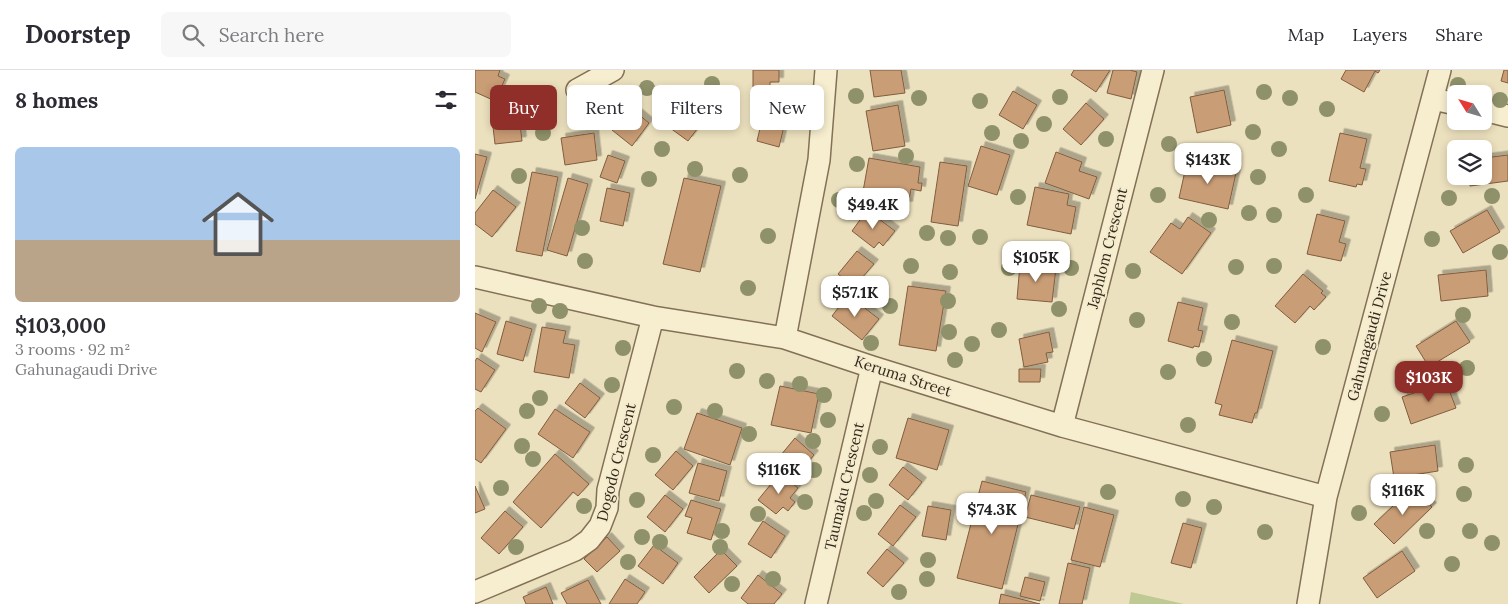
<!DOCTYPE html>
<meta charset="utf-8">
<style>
body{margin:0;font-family:Lora,serif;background:#f7f7f7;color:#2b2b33;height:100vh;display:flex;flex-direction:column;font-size:19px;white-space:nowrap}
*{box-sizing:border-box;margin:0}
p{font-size:16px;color:#7c7c81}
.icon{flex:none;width:28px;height:28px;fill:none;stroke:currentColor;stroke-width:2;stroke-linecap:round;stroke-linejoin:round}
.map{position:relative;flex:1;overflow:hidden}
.details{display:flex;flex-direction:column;background:#fff;width:475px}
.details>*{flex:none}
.banner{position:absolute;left:15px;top:15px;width:475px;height:45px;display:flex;gap:10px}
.needle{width:32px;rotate:307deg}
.buttons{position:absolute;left:972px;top:15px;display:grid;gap:10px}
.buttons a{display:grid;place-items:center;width:45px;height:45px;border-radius:8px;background:#fff;box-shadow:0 2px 8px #0003;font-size:25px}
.price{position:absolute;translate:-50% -42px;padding:0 11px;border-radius:10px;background:#fff;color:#222;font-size:16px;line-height:32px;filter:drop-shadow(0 1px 2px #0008)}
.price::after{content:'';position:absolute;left:50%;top:30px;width:15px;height:11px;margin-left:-8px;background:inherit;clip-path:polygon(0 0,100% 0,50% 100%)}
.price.active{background:#902f2a;color:#fff}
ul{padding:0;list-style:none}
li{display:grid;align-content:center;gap:10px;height:265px;padding:0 15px}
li+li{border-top:1px solid #e1e1e2}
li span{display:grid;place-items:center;height:155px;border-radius:8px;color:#555}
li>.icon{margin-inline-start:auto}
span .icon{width:90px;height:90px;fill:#fffc;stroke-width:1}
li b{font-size:21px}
h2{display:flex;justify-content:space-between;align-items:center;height:60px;padding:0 15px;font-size:21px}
.pill{padding:0 18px;border-radius:8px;background:#fff;box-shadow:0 2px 8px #0003;font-size:18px;line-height:45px}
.pill.active{background:#902f2a;color:#fff}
header{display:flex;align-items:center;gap:30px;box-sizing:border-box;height:70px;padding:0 25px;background:#fff;border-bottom:1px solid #e1e1e2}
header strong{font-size:24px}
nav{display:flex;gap:28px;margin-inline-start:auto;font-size:18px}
.search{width:350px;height:45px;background:#f7f7f7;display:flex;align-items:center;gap:12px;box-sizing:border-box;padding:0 18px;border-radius:8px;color:#7c7c81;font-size:19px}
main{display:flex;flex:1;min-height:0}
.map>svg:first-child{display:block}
</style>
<header>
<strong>Doorstep</strong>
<div class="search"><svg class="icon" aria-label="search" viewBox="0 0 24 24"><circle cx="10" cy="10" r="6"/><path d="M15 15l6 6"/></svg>Search here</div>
<nav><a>Map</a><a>Layers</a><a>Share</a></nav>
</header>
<main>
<section class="details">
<h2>8 homes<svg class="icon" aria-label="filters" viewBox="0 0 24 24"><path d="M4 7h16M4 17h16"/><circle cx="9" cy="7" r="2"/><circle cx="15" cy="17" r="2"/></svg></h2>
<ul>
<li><span style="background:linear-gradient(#a9c7e8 60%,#b9a48a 0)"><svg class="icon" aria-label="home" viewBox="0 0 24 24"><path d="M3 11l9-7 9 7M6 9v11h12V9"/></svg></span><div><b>$103,000</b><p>3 rooms · 92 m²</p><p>Gahunagaudi Drive</p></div></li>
</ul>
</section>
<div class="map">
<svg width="1033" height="534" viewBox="0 0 1033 534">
<defs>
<filter id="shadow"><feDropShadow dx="4.5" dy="-4.5" stdDeviation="0" flood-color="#0004"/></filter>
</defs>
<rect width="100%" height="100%" fill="#ece1be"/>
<path fill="#bfc993" d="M656,522L709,534H654Z"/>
<path fill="#c99d75" stroke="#815d3e" filter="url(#shadow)" d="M0,0H25L23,6L30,9L20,31L0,22Z
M278,0H304V12H295V16L278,17Z
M395,0H426L430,23L399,27Z
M599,0H635L621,22L596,5Z
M638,0H655L662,2L656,29L632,23Z
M871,0H905L903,3L900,1L889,22L866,9Z
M1029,0H1033V13L1026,11Z
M749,20L756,55L722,63L715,27Z
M538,21L562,35L548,59L524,45Z
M209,29L232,46L213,71L191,55Z
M611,33L629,49L606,75L588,59Z
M423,35L430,76L398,81L391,41Z
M289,42L311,48L304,77L282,71Z
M162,43L174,53L157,76L137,60L147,47L155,53Z
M44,45L47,71L20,74L17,48Z
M119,63L122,90L90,95L86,68Z
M865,63L892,69L885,98L891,99L887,115L882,114L881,117L854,111Z
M506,76L535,85L522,125L493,116Z
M581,82L607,92L604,101L622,107L614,129L570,113Z
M0,84L12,87L0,129Z
M133,85L150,91L142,113L125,107Z
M1033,85V111L995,116L994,106H1009V88Z
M394,88L445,97L443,113H447L446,121L436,119L433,136L387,127Z
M465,92L492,96L483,156L456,152Z
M712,92L761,103L753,139L704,128Z
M57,102L83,107L67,186L41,181Z
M93,108L113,114L92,186L72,180Z
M209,108L246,116L225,202L188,194Z
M560,117L594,124L592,135L601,137L596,164L552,155Z
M132,118L155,123L148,156L125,151Z
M18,120L41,137L17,167L0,154V143Z
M392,140L420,161L408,176L404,172L399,178L377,161Z
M1012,140L1025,162L988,183L975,161Z
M842,144L870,151L864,172L871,174L866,191L832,184Z
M713,147L736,163L707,204L675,182L696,153L705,159Z
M382,181L399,194L379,217L363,204Z
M545,194L581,198L577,232L542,229Z
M1011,200L1013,226L966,231L963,205Z
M828,204L848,221L846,223L851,227L839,240L835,236L820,253L800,236Z
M433,216L471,221L461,281L424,275Z
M373,225L404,249L387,270L357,246Z
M703,232L728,238L723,260L728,261L724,277L719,276L718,278L693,271Z
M0,243L21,252L7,282L0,278Z
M31,251L57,259L48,291L22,284Z
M981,251L995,272L954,297L941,276Z
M67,257L91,261L88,273L100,275L94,308L59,302Z
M574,262L578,282L571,283L573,292L549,297L544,269Z
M757,270L798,281L782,343H780L777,353L744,345L747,335L740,333Z
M2,288L20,300L6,322L0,319V291Z
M544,299H566L565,312H544Z
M971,312L981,338L936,354L927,327Z
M105,313L125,328L110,348L90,333Z
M305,316L344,324L336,363L296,355Z
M3,338L31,359L6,393L0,389V341Z
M80,339L115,362L98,388L63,364Z
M222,343L267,358L255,395L209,379Z
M433,348L474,360L462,400L421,388Z
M320,368L339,385L328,398L322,393L315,402L301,391Z
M960,375L963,401L919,408L915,382Z
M201,381L218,396L198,420L180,405Z
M80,384L114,414L103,426L98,422L66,458L38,432Z
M223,393L252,401L244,431L214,423Z
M428,397L447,412L433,430L414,415Z
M305,403L323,418L315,428L320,432L313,441L308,437L301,444L283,430Z
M507,411L551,422L527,519L482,508Z
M0,416L10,439L0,443Z
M938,417L957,437L919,474L899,454Z
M190,425L208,439L190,462L172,447Z
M556,425L605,437L599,459L550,447Z
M216,430L246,439L236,470L212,463L217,448L210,446Z
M425,435L441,447L418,476L403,464Z
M453,436L476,440L471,470L447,466Z
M609,437L639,445L625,497L596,490Z
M30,441L48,457L24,484L6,468Z
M288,451L310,466L296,488L273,474Z
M708,453L727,458L716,498L696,493Z
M132,467L145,481L122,502L109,489Z
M179,475L203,493L188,514L163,496Z
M412,479L429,493L408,517L392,503Z
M246,480L262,496L234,523L219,507Z
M927,481L940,501L902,528L888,508Z
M593,493L615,498L607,534H584Z
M283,505L307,524L299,534H273L266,528Z
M550,507L570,512L565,531L545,526Z
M150,509L170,522L162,534H134Z
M113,510L126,534H92L86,523Z
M71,517L78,534H51L48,527Z
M526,524L565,534H524Z"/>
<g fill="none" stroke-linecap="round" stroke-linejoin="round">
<g stroke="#837157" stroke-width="24">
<path id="minor" d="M102,20L138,0
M958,29L981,34
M1009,40L1033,46
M0,207L178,247L310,268L397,297L587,356L851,427
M310,268L344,90L351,0
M587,356L678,0
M0,522L100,480L114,470L125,456L132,438L133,420L178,247
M341,534L397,297
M833,534L851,427L965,0"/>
</g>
<use href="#minor" stroke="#f7eed0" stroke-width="21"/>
</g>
<g fill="#8e9169">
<circle cx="237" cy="14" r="8"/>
<circle cx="983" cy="15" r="8"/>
<circle cx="172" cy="18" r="8"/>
<circle cx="789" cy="22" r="8"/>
<circle cx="381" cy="26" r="8"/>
<circle cx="585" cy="27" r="8"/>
<circle cx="444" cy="28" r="8"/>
<circle cx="815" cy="28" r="8"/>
<circle cx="1025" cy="30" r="8"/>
<circle cx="505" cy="31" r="8"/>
<circle cx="245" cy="38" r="8"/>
<circle cx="852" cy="39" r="8"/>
<circle cx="118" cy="46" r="8"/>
<circle cx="569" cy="54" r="8"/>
<circle cx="778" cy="62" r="8"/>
<circle cx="68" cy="63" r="8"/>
<circle cx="517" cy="63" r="8"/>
<circle cx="631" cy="69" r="8"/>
<circle cx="546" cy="71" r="8"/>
<circle cx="694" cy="74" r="8"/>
<circle cx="187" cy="79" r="8"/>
<circle cx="804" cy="79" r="8"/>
<circle cx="742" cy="84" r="8"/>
<circle cx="431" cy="86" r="8"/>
<circle cx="382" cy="94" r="8"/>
<circle cx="220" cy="99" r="8"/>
<circle cx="265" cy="105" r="8"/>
<circle cx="44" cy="106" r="8"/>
<circle cx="783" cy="107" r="8"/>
<circle cx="174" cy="109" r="8"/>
<circle cx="683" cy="125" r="8"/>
<circle cx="831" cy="125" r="8"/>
<circle cx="1017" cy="126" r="8"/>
<circle cx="543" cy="127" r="8"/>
<circle cx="974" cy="128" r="8"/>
<circle cx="364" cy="130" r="8"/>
<circle cx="774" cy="143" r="8"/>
<circle cx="799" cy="145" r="8"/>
<circle cx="734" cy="150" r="8"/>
<circle cx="107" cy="158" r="8"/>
<circle cx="452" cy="163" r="8"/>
<circle cx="293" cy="166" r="8"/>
<circle cx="505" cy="167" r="8"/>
<circle cx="473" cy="168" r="8"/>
<circle cx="957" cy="169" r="8"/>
<circle cx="536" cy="182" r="8"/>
<circle cx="1025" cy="182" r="8"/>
<circle cx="110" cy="191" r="8"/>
<circle cx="436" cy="196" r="8"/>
<circle cx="799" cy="196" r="8"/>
<circle cx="761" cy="197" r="8"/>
<circle cx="534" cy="198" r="8"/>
<circle cx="596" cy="198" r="8"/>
<circle cx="658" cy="201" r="8"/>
<circle cx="475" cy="202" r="8"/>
<circle cx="273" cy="218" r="8"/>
<circle cx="384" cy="223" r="8"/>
<circle cx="473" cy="231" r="8"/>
<circle cx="64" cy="236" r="8"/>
<circle cx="415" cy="236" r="8"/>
<circle cx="584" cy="239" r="8"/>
<circle cx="85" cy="241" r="8"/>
<circle cx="988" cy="245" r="8"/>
<circle cx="662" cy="250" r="8"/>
<circle cx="757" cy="252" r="8"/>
<circle cx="524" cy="260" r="8"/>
<circle cx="474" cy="262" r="8"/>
<circle cx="396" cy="273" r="8"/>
<circle cx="497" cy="274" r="8"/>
<circle cx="848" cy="277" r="8"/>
<circle cx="148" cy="278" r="8"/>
<circle cx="729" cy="289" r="8"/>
<circle cx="480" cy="290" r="8"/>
<circle cx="992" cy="298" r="8"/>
<circle cx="262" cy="301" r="8"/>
<circle cx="693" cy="302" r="8"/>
<circle cx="292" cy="311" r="8"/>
<circle cx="325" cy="314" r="8"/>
<circle cx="137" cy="315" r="8"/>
<circle cx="349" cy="325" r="8"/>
<circle cx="65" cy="328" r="8"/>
<circle cx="199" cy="337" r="8"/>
<circle cx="52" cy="341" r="8"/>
<circle cx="240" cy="341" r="8"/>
<circle cx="907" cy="344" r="8"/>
<circle cx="353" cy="350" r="8"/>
<circle cx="713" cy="355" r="8"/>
<circle cx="274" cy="364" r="8"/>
<circle cx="338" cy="371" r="8"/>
<circle cx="47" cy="376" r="8"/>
<circle cx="405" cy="377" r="8"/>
<circle cx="178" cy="385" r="8"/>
<circle cx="58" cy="389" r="8"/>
<circle cx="991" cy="395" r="8"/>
<circle cx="339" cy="400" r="8"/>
<circle cx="395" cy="405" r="8"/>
<circle cx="26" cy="418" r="8"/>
<circle cx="633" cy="422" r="8"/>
<circle cx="989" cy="424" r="8"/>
<circle cx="708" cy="429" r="8"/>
<circle cx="162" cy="430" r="8"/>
<circle cx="401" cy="431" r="8"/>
<circle cx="330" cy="432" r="8"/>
<circle cx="109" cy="436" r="8"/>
<circle cx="739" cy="437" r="8"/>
<circle cx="389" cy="443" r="8"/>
<circle cx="884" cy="443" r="8"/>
<circle cx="283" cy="444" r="8"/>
<circle cx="247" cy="461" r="8"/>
<circle cx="952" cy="461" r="8"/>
<circle cx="995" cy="461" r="8"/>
<circle cx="790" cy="462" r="8"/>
<circle cx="167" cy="467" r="8"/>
<circle cx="185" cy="472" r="8"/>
<circle cx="1017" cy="473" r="8"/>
<circle cx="41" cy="477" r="8"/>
<circle cx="245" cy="477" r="8"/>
<circle cx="453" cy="490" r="8"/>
<circle cx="153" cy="492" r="8"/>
<circle cx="977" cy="494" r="8"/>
<circle cx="298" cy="509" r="8"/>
<circle cx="452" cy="509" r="8"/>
<circle cx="257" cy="514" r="8"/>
<circle cx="424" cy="522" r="8"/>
</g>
<g text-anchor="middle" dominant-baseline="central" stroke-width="4" stroke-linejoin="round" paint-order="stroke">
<g font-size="15" fill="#33281c" stroke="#f4ebcd">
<text transform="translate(632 178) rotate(-76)">Japhlom Crescent</text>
<text transform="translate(894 266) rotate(-75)">Gahunagaudi Drive</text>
<text transform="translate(428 306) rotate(18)">Keruma Street</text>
<text transform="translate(141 392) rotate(-76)">Dogodo Crescent</text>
<text transform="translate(369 416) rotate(-77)">Taumaku Crescent</text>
</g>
</g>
</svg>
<div class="buttons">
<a><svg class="needle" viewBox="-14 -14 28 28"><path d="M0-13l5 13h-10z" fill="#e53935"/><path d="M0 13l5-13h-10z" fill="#7c7c81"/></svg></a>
<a><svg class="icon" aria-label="layers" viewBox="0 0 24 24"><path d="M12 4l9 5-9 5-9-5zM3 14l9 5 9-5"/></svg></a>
</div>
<b class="price" style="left:733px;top:115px">$143K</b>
<b class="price" style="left:398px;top:160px">$49.4K</b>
<b class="price" style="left:561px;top:213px">$105K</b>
<b class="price" style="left:380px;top:248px">$57.1K</b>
<b class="price active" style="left:954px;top:333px">$103K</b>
<b class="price" style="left:304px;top:425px">$116K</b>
<b class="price" style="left:928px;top:446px">$116K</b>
<b class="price" style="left:517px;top:465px">$74.3K</b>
<div class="banner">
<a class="pill active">Buy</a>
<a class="pill">Rent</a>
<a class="pill">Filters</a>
<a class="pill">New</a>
</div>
</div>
</main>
